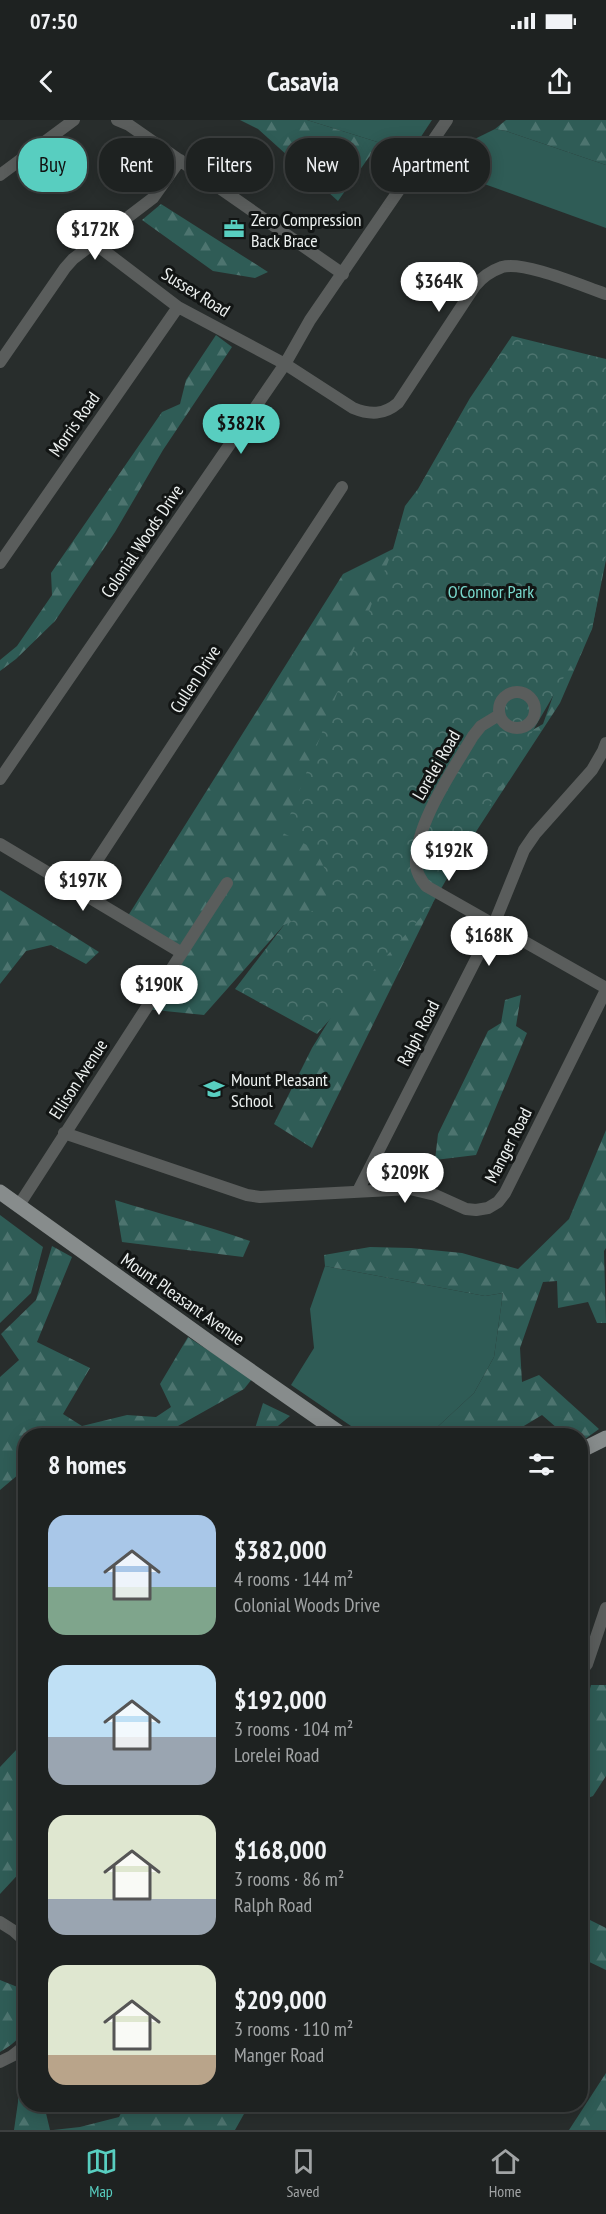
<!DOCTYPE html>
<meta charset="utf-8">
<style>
body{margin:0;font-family:"PT Sans Narrow",sans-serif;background:#2b2f2e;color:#f1f3f6;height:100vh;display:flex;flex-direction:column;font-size:22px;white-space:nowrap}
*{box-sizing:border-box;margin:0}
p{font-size:20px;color:#a1a4a5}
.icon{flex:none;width:33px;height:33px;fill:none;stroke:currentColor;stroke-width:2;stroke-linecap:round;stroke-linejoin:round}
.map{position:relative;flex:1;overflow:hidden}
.sheet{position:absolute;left:18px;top:1308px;width:570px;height:684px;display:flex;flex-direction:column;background:#1e2221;border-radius:24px;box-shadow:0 3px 15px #0003,0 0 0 2px #3c3f3f}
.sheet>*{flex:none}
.hud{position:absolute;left:18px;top:18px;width:570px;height:54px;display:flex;gap:12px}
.price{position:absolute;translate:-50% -51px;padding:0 14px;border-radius:21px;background:#fff;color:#222;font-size:20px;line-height:39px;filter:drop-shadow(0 2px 3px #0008)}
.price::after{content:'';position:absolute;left:50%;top:36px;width:18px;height:14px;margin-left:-9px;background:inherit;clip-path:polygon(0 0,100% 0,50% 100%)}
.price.active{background:#58cec0;color:#111}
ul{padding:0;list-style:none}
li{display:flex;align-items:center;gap:18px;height:150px;padding:0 30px}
li span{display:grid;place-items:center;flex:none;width:168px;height:120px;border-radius:18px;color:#555}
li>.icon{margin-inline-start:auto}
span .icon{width:72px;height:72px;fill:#fffc;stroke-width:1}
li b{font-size:26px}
h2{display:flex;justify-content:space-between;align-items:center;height:72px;padding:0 30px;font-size:26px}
.pill{padding:0 21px;border-radius:24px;background:#1e2221;box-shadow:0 3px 15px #0003,0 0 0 2px #3c3f3f;font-size:21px;line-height:54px}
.pill.active{background:#58cec0;color:#111}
.status{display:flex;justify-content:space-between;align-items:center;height:42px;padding:0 30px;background:#1e2221;direction:ltr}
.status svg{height:16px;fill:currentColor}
header{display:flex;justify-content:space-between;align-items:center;height:78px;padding:0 30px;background:#1e2221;font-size:27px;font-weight:700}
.tabs{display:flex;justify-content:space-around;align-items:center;height:84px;border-top:2px solid #3c3f3f;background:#1e2221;font-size:16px;color:#a1a4a5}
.tabs a{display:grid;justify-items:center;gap:3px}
.tabs .active{color:#58cec0}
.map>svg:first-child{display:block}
</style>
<div class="status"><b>07:50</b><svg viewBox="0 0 49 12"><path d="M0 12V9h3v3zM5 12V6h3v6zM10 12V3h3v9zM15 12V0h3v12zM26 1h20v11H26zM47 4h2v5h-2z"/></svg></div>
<header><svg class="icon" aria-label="back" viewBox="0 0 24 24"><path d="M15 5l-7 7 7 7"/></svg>Casavia<svg class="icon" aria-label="share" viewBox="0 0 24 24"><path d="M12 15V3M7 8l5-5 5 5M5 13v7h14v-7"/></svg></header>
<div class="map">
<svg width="606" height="2010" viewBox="0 0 606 2010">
<defs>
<pattern id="forest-firs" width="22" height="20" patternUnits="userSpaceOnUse" patternTransform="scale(1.5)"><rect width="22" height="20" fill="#2f5c56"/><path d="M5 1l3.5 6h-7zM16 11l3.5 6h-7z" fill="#4d746f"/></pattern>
<pattern id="park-crowns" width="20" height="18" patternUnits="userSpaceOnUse" patternTransform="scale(1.5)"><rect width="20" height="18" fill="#2f5c56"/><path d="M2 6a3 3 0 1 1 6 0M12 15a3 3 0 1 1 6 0" fill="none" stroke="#4d746f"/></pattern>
</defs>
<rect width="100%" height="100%" fill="#282d2c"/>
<path fill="#2f5c56" d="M307,0H432L409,35L387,25Z
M495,9L506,11L606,45V108L426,43Z
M325,1146L485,1176L503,1173L494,1237L474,1273L432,1312L351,1306L291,1265L314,1228L310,1189Z"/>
<path fill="url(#forest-firs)" d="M240,0H307L387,25L369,37L338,81L258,9Z
M506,0H606V45L506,11L495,9Z
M161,84L268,152L255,158L213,151L142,100Z
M216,215L232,227L163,330L115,412L55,501L16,539L0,551V540L17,526L52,475L51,453L162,292L180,284L186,260Z
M606,331V440L592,509L560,583L436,773L432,785L312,1028L274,1004L312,928L378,821L284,805L204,895L145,889L182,833L126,799L343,454L393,429L513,621L543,604L577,509Z
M0,770L99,832L86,844L51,825L26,831L0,864Z
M521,875L516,906L527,913L476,1035L435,1040L438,1014L488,911L501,903L505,880Z
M606,1010V1128L604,1131L606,1203H597L588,1182L558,1188L557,1161L543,1162L520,1228L522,1262L539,1255L599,1309L581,1322L580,1316L565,1315L542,1295L509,1315H364L351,1306L432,1312L474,1273L494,1237L503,1173L485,1176L325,1146L324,1135L370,1127L411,1128L462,1133L518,1149L569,1099Z
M115,1080C160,1094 205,1105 250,1121L243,1137L122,1122Z
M0,1095L43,1127L31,1173L0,1203Z
M52,1126L72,1137L37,1222L90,1248L63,1294L82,1306L127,1295L156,1297L171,1287L160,1264L188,1217L252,1259L244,1269L162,1315L26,1316L25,1349L0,1370V1257L19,1240L1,1214L36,1180Z
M263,1283L290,1296L267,1315H253Z
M591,1565H606V1656L593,1676L581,1681V1602Z
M25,1613V1747L0,1774V1647L17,1629Z
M580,1795L606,1808V1850L581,1838Z
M0,1860L25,1870C26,1903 32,1913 0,1932Z
M18,1946L25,1953L26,1984L44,1985L50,2010H14L18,1982Z
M606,1953V2010H569Z
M125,1985V1984L249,1985L235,2010H53L80,2007L119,1997Z"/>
<path fill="url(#park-crowns)" d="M512,216L606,239V434L592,509L431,786L317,914L235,869L284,805L339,778L315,729L283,713L393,429L405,386L418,369L470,278Z"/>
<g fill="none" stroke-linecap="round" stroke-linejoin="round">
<path stroke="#5a5d5c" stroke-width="12" d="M117,0L129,5L343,154
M0,55L74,0
M94,123L178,187L285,244L353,288C370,295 384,295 398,283L475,166C482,157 491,151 502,147C525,141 582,166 606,174
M0,242L65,148L73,139L153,78L180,40
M0,443L178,187
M499 590a18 18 0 1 1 36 0a18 18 0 1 1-36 0Z
M499,595L481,606L473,616C453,650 414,705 416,746C417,754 421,760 426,766L606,868
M0,659L285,244L310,200L447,0
M0,724L182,833
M77,771L342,367
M64,1013L247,1075L260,1077L410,1069L435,1075L466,1089L476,1090L488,1088L498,1082L505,1073L606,870
M358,1071L494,804L524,730L535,714L592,650L603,631L606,623
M19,1085L227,763
M580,1553L587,1544L606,1488
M0,1802L14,1811L26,1822
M0,1942L12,1936L26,1925"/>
<path stroke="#878c8c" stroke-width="15" d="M0,1072L212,1224L344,1316
M580,1331L606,1318"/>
</g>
<defs>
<g id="office-bare" transform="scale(1.62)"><path d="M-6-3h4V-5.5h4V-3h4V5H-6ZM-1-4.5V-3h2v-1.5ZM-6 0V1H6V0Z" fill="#58cec0" stroke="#121514" stroke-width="2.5" paint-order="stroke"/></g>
<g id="school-bare" transform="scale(1.62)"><path d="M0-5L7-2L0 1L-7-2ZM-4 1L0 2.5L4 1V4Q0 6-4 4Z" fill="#58cec0" stroke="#121514" stroke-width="2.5" paint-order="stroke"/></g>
</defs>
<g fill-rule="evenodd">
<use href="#office-bare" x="234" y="109"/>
<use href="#school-bare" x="214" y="969"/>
</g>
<g text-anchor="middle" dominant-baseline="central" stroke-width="6" stroke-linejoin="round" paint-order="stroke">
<g font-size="18" fill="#edf1f0" stroke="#121514" text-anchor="start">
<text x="251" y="99">Zero Compression<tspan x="251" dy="21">Back Brace</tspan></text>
<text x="231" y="959">Mount Pleasant<tspan x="231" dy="21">School</tspan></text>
</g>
<g font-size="18" fill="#edf1f0" stroke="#121514">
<text transform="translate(196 172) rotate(32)">Sussex Road</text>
<text transform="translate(74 304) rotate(-55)">Morris Road</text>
<text transform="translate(142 421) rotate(-56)">Colonial Woods Drive</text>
<text transform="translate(195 559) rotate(-57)">Cullen Drive</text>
<text transform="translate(436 645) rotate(-60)">Lorelei Road</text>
<text transform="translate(418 913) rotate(-63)">Ralph Road</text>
<text transform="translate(78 959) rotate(-57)">Ellison Avenue</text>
<text transform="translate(508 1025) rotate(-63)">Manger Road</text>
<text transform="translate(183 1179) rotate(35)">Mount Pleasant Avenue</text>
</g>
<g font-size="18" fill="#79d8cc" stroke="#121514">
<text x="491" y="471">O'Connor Park</text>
</g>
</g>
</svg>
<b class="price" style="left:95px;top:141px">$172K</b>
<b class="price" style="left:439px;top:193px">$364K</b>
<b class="price active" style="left:241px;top:335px">$382K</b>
<b class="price" style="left:449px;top:762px">$192K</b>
<b class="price" style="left:83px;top:792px">$197K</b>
<b class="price" style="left:489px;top:847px">$168K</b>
<b class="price" style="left:159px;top:896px">$190K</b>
<b class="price" style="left:405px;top:1084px">$209K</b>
<div class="hud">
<a class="pill active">Buy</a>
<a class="pill">Rent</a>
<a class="pill">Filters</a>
<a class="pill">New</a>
<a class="pill">Apartment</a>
</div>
<section class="sheet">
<h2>8 homes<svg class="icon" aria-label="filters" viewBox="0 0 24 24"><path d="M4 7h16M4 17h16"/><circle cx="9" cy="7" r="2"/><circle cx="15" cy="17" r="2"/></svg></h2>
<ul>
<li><span style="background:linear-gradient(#a9c7e8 60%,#7fa58c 0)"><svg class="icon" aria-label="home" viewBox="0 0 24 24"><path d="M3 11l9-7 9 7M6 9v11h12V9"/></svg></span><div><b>$382,000</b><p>4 rooms · 144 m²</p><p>Colonial Woods Drive</p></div></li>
<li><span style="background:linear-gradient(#bfe0f5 60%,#9aa5b1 0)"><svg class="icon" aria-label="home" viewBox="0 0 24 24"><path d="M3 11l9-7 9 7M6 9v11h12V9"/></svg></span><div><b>$192,000</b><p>3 rooms · 104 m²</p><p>Lorelei Road</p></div></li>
<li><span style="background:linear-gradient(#dfe7d0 70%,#9aa5b1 0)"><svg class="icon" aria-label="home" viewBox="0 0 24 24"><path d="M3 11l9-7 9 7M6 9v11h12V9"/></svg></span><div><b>$168,000</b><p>3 rooms · 86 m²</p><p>Ralph Road</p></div></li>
<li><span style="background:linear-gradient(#dfe7d0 75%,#b9a48a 0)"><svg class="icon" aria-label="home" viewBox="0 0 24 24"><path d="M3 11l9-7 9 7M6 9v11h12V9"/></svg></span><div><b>$209,000</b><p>3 rooms · 110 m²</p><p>Manger Road</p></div></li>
</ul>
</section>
</div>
<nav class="tabs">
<a class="active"><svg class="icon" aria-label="map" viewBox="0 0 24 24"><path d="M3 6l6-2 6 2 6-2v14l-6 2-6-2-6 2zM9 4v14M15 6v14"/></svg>Map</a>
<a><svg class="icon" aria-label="saved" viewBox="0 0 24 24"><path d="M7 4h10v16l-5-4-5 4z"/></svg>Saved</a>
<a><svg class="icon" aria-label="home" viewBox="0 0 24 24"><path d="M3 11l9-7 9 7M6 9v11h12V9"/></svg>Home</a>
</nav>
